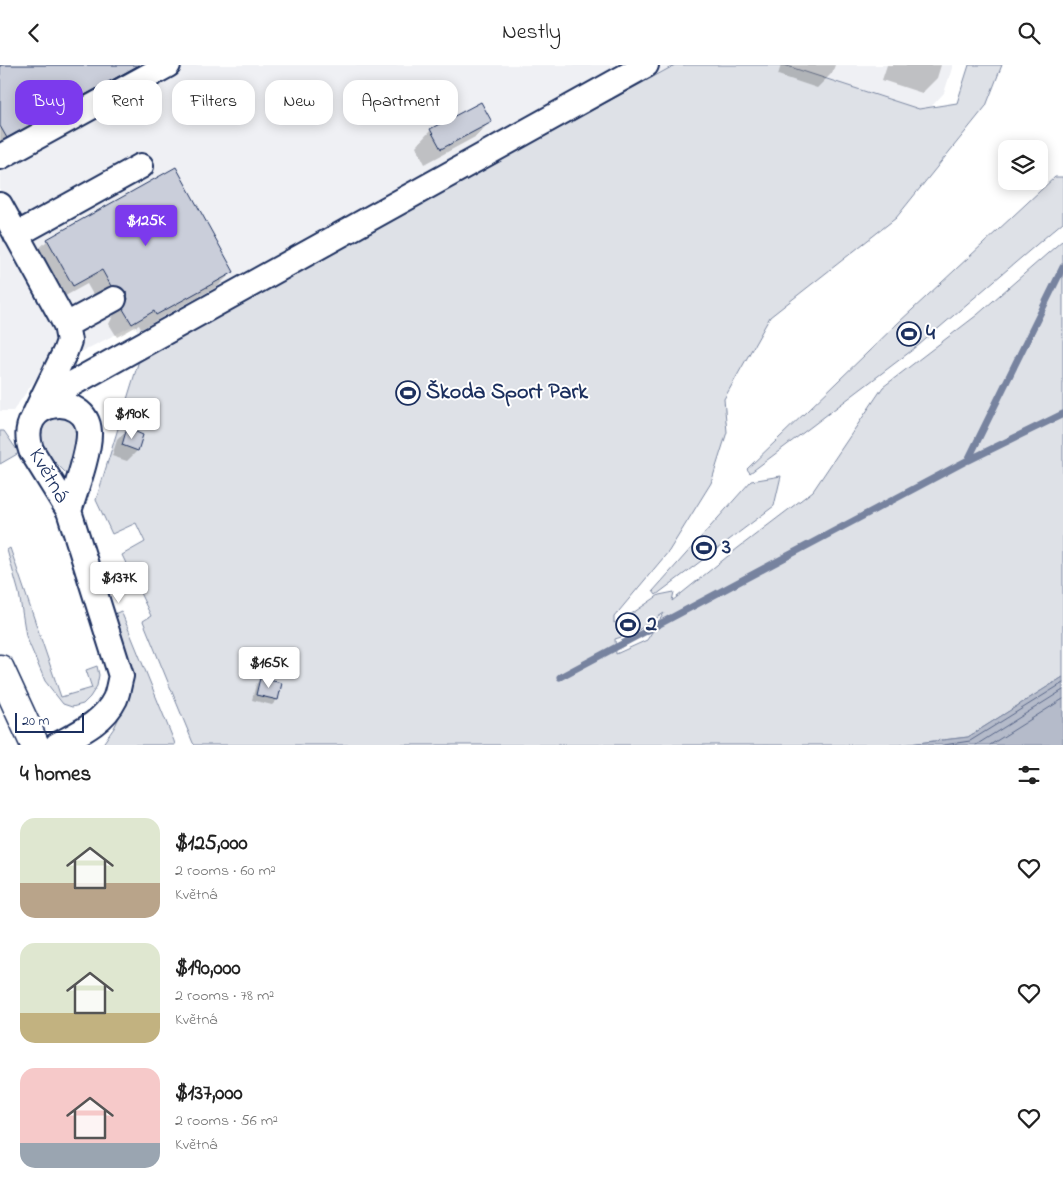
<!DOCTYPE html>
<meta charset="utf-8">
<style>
body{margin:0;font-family:"Indie Flower",sans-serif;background:#f2f2f2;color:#222;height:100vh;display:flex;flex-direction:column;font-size:19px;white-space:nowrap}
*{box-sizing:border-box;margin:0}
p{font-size:16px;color:#767676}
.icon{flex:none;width:28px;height:28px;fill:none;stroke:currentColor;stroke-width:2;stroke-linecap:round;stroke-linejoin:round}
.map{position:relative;height:680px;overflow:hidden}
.sheet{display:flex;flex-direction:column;background:#fff;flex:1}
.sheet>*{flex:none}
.top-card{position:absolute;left:15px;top:15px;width:500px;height:45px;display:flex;gap:10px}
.fabs{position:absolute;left:998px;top:75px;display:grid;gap:10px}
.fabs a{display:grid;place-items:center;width:50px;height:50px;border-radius:10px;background:#fff;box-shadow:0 2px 12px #0003;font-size:25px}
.scale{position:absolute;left:15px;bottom:12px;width:69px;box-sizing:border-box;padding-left:5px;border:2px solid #1b2f5e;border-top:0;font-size:14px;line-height:18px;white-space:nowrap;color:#1b2f5e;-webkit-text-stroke:4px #fff;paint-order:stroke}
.price{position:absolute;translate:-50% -42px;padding:0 11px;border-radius:5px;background:#fff;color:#222;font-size:16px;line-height:32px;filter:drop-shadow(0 1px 2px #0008)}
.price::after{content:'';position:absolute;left:50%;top:30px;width:15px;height:11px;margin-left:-8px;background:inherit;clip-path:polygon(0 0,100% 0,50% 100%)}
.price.selected{background:#7c3aed;color:#fff}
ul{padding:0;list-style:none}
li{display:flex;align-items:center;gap:15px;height:125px;padding:0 20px}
li span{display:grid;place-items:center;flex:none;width:140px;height:100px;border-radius:15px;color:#555}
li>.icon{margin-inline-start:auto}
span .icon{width:60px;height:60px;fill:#fffc;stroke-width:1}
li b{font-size:21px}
h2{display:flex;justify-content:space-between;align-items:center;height:60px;padding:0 20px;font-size:21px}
.chip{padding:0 18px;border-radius:15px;background:#fff;box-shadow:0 2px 12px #0003;font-size:18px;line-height:45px}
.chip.selected{background:#7c3aed;color:#fff}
header{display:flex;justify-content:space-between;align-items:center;height:65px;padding:0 20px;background:#fff;font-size:22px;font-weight:600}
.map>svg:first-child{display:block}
</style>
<header><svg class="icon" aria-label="back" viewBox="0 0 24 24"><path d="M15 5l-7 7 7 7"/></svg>Nestly<svg class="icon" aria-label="search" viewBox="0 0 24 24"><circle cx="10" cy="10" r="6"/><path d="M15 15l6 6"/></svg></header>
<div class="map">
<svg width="1063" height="680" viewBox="0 0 1063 680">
<rect width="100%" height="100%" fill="#fff"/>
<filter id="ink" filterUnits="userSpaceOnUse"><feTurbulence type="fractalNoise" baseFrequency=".02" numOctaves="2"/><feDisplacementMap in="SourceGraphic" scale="10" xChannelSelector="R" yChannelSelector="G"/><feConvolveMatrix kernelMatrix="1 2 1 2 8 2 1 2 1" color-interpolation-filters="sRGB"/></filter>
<g filter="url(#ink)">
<path fill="#eff0f4" d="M0,0H675L150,287L134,260L75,290L56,285L13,346H0Z
M784,0H953L944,28L930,43L919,44Z"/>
<path fill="#dee1e7" stroke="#7c88a2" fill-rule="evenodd" d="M675,0H784L919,44L957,38L969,0H1002L986,41L896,153L770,252L724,334L727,367L711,418L669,486L614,552V558L627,552L659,530L674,527L672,536L738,483L813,426L883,322L977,250L1063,175V612L968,672L901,680H195L193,678L143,556L151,551L122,490L145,477L136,458L112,469L96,435L140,292ZM664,548L647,575L616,589L615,574L634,568Z
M1055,112H1063V157L919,280L750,408L747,404L898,258Z
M62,349L77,359L80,376L68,410L39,381L40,358Z
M0,366H4L19,388L0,399Z
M781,411L774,441L656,530L653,526L751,416Z
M10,483L61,632L92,623L86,605L97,601L99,610L97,621L90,632L83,639L72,642L63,639L45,616L26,571L19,528L7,485Z
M121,546L174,676L175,680H102L114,663L128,634L112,550Z"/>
<path fill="#b5bbca" stroke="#77839f" d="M1063,612V680H901L968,672Z"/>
<path fill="#0003" d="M0,0H154L0,82Z
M781,0H835L832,8L817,23L778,10Z
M887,0H941L937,13L922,28L882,15Z
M490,57L475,72L425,99L416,81L431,65Z
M48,175L233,206L218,221L141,264L139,260L117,272L109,259L114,249L111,242L96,235L87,219L58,235L33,189Z
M127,365L142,370L137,386L127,396L112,391L117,375Z
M261,614L277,635L272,640L252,635L256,619Z"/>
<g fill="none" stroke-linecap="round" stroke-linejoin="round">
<path stroke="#596789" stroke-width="1" d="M944,680L970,676L1063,618
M976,680L1063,625
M990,680L1063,634"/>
<path stroke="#77839f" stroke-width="7" d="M969,395L1063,349
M560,612L968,395L1063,202"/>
</g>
<path fill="#caceda" stroke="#1b2f5e" d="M0,0H139L7,73L0,61Z
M481,37L492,57L441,84L430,64Z
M176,102L234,207L156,250L154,246L132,259L123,244L128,234L126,227L122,223L111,221L102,205L73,221L47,174Z
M127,363L143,370L138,386L122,380Z
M260,613L282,618L278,635L256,630Z"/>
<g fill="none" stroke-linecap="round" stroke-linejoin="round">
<g stroke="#1b2f5e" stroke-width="28">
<path id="minor" d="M0,92L168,0
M0,140L66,260L69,276L65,287L41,336
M16,170L141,101
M66,260L114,234
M33,353L41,336L646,0
M57,680C79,668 104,657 115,634C118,627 119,618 121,611L69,446L31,385C14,332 87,326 89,367C90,386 75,427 69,446"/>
</g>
<g stroke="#1b2f5e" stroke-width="31">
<path id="major" d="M0,604L35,680"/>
</g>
<use href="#minor" stroke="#fff" stroke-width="24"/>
<use href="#major" stroke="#fff" stroke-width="28"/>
</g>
</g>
<defs>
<g id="stadium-ring" transform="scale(1.25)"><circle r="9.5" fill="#fff" stroke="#1b2f5e" stroke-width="1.5"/><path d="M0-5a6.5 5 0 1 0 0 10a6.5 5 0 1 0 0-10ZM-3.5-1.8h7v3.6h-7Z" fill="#1b2f5e"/></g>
</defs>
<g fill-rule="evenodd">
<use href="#stadium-ring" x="909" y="269"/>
<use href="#stadium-ring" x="408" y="328"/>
<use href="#stadium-ring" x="704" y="483"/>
<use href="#stadium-ring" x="628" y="560"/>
</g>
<g text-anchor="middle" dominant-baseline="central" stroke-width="4" stroke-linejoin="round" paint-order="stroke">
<g font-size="22" font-weight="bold" fill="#1b2f5e" stroke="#fff" text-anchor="start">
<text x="926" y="269">4</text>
<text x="426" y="328">Škoda Sport Park</text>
<text x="722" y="483">3</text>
<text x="646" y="560">2</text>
</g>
<g font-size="22" fill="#1b2f5e" stroke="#fff">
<text transform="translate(48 411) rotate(60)">Květná</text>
</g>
</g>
</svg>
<div class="fabs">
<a><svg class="icon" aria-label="layers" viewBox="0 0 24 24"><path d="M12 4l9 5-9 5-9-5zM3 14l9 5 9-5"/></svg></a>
</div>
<div class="scale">20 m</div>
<b class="price selected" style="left:146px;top:182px">$125K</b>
<b class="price" style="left:132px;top:375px">$190K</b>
<b class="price" style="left:119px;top:539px">$137K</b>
<b class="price" style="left:269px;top:624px">$165K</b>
<div class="top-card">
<a class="chip selected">Buy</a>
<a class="chip">Rent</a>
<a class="chip">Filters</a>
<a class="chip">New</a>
<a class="chip">Apartment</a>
</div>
</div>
<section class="sheet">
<h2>4 homes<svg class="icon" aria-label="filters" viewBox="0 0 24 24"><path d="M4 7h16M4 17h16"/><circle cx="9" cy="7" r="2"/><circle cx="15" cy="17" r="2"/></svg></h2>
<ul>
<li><span style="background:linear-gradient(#dfe7d0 65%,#b9a48a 0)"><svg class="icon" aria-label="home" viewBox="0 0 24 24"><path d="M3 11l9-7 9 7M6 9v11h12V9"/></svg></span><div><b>$125,000</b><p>2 rooms · 60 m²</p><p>Květná</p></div><svg class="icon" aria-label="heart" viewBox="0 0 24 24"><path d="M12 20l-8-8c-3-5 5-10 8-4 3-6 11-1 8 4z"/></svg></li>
<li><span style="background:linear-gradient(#dfe7d0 70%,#c2b280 0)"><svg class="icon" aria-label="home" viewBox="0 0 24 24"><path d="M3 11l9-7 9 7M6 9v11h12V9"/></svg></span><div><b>$190,000</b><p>2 rooms · 78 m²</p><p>Květná</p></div><svg class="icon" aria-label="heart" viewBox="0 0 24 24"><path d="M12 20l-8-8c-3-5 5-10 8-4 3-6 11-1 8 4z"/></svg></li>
<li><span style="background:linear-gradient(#f6c9c9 75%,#9aa5b1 0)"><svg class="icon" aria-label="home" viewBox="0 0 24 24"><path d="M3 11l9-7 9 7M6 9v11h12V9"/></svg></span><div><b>$137,000</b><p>2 rooms · 56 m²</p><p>Květná</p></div><svg class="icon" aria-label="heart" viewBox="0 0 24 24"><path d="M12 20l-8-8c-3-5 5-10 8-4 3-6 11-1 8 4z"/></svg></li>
</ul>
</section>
